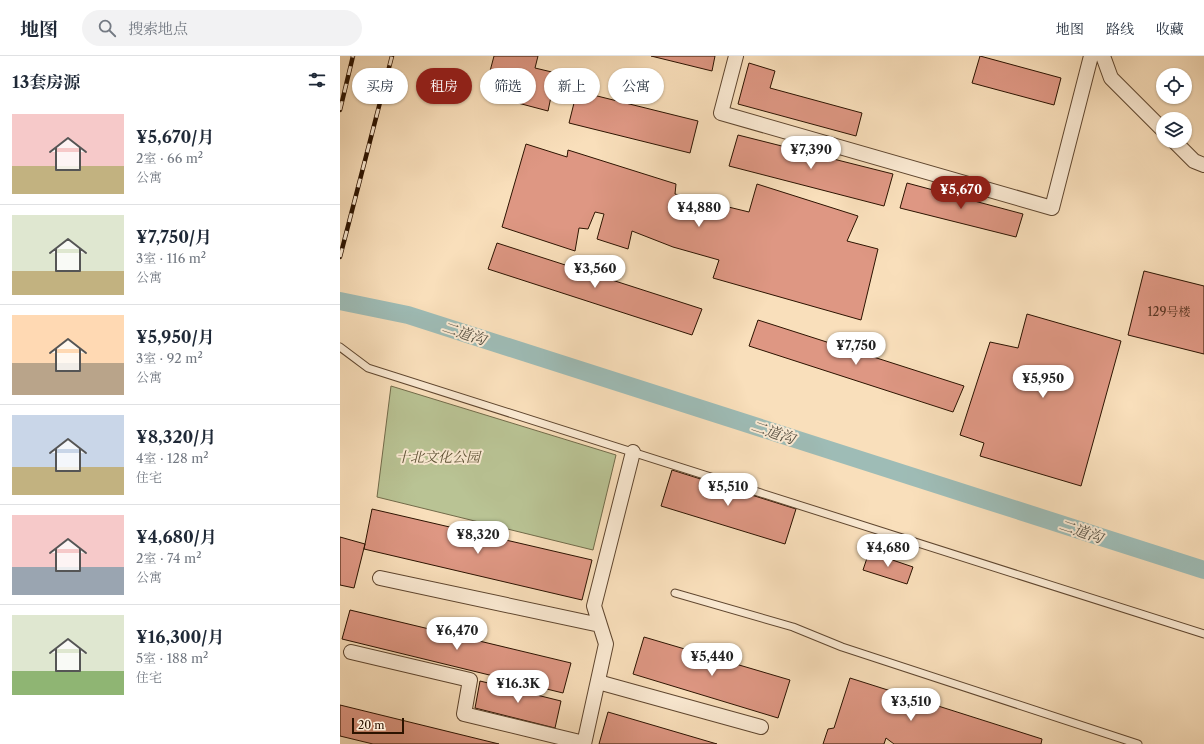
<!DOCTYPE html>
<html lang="zh">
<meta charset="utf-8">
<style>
body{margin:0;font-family:"Libre Caslon Text","Noto Serif SC",serif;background:#f2f2f3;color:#1f2937;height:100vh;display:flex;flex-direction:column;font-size:15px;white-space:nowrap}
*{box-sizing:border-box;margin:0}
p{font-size:13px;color:#747a83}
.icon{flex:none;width:22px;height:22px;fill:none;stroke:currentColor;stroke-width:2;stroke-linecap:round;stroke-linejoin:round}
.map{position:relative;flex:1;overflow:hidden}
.sheet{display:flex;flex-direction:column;background:#fff;width:340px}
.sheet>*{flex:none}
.hud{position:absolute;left:12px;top:12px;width:380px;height:36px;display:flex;gap:8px}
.buttons{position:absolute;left:816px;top:12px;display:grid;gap:8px}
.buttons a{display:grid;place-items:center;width:36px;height:36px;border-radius:50%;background:#fff;box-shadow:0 1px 3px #0004;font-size:20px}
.scale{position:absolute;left:12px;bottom:10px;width:52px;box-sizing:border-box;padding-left:4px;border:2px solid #2c1300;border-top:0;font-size:11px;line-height:14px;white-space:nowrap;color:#2c1300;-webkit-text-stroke:3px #fbead3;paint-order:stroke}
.price{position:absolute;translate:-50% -34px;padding:0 9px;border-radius:14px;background:#fff;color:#222;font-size:13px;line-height:26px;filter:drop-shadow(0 1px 2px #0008)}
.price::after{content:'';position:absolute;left:50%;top:24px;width:12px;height:9px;margin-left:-6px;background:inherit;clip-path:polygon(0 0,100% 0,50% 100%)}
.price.active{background:#8f2418;color:#fff}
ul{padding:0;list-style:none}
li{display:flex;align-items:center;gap:12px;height:100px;padding:0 12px}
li+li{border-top:1px solid #e0e1e3}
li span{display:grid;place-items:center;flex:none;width:112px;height:80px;border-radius:0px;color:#555}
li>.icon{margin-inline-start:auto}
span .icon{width:48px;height:48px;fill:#fffc;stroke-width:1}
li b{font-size:17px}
h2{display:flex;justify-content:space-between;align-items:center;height:48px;padding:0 12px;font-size:17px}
.chip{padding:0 14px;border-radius:18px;background:#fff;box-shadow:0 1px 3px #0004;font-size:14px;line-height:36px}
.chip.active{background:#8f2418;color:#fff}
header{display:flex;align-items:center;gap:24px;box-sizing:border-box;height:56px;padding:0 20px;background:#fff;border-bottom:1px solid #e0e1e3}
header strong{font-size:19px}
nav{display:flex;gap:22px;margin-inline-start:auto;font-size:14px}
.search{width:280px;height:36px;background:#f2f2f3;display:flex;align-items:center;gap:10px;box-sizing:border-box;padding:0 14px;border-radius:22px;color:#747a83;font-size:15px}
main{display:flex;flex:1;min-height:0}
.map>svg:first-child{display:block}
</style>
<header>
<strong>地图</strong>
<div class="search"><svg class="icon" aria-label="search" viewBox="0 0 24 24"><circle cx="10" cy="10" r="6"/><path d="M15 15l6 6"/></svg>搜索地点</div>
<nav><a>地图</a><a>路线</a><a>收藏</a></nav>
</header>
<main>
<section class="sheet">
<h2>13套房源<svg class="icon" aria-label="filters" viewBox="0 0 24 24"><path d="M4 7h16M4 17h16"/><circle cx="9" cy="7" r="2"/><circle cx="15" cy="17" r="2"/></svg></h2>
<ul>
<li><span style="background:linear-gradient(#f6c9c9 65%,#c2b280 0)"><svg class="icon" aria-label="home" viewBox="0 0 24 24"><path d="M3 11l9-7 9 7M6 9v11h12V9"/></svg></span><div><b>¥5,670/月</b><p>2室 · 66 m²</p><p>公寓</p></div></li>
<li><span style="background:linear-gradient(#dfe7d0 70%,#c2b280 0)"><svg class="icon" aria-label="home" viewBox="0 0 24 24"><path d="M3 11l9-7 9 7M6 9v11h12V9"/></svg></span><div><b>¥7,750/月</b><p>3室 · 116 m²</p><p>公寓</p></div></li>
<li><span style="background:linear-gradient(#ffd9b3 60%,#b9a48a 0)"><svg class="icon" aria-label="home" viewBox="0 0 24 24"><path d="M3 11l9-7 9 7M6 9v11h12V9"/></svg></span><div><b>¥5,950/月</b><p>3室 · 92 m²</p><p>公寓</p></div></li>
<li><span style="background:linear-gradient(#c9d6e8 65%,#c2b280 0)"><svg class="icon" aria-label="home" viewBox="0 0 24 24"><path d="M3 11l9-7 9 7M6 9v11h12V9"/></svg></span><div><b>¥8,320/月</b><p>4室 · 128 m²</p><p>住宅</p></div></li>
<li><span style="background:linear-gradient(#f6c9c9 65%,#9aa5b1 0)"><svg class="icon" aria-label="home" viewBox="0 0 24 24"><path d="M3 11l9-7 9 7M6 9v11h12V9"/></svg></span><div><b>¥4,680/月</b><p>2室 · 74 m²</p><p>公寓</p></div></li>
<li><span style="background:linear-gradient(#dfe7d0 70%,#8fb573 0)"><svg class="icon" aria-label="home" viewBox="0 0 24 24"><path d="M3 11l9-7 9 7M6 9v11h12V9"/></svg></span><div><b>¥16,300/月</b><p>5室 · 188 m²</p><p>住宅</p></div></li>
</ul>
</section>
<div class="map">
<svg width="864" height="688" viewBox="0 0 864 688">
<rect width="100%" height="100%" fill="#f9dfbb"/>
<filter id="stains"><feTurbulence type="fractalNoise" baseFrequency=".005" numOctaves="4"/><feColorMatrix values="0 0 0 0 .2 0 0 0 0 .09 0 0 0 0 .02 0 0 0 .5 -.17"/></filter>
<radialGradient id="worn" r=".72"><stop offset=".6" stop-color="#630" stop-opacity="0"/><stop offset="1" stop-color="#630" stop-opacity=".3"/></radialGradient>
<path fill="#b9c394" stroke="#726b4a" d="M51,330L276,399L253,494L37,441Z"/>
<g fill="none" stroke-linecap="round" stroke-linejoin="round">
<path stroke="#9ebcb6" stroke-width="18" d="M0,245L68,259L864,514"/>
</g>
<path fill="#de9783" stroke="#2c1300" d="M154,0H198L195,12L216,17L208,55L144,38Z
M311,0H375L372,15Z
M640,0L721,22L714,49L632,27Z
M409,7L435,15L430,32L522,57L516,80L398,48Z
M237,35L358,65L350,97L229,67Z
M398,79L553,118L544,150L389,110Z
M186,88L227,101L228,94L336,128L335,138L409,156L417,128L518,160L507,185L538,193L521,264L373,222L379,204L333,191L292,175L288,193L257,183L264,158L255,156L248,173L239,172L235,195L162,171Z
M567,127L683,158L676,181L560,152Z
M157,187L362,253L352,279L148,213Z
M804,215L864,230V298L788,279Z
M687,258L781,285L741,430L640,400L644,387L620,379L650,286L678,292Z
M418,264L624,330L613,356L409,290Z
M332,414L456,453L445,488L321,450Z
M32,453L252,504L242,544L24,493Z
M0,481L25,488L14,532L0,529Z
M529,496L573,511L567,528L523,514Z
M10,554L231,607L223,637L2,583Z
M304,581L450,624L438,662L293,618Z
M510,622L702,683L701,688H554L546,682L544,688H483L488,673L494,672Z
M140,625L221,645L215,672L135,652Z
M0,649L159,688H33L0,680Z
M268,656L377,688H259Z"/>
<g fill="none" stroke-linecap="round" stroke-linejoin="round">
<g stroke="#5f462f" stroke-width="9">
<path id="lane" d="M0,291L28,312L864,578
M335,537L453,571L502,591L798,688"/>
</g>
<g stroke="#5f462f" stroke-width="16">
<path id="street" d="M396,0L381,57L712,152L751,0
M763,0L771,22L823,74
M834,85L854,105L864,109
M40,522L260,569
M11,596L130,624L124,658L244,687
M258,626L421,671
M244,688L266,588L254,550L293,396"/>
</g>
<use href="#lane" stroke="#fbead3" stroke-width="7"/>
<use href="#street" stroke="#fbead3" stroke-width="14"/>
<g stroke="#2c1300" stroke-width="4.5">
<path id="rail" d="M0,54L13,0
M0,201L52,0"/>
</g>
<use href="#rail" stroke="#fbead3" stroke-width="3" stroke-dasharray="9" stroke-linecap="butt"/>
</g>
<g text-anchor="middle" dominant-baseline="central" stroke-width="4" stroke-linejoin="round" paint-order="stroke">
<g font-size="12" fill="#583421">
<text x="829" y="255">129号楼</text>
</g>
<g font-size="14" font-style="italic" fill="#5d5134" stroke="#fbead3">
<text x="98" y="401">十北文化公园</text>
</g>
<g font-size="15" font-style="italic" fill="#544e40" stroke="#fbead3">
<text transform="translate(124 277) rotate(18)">二道沟</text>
<text transform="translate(433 376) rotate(18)">二道沟</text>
<text transform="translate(741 475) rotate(18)">二道沟</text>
</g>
</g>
<rect width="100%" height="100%" filter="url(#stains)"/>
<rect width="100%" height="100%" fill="url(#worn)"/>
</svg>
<div class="buttons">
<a><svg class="icon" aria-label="locate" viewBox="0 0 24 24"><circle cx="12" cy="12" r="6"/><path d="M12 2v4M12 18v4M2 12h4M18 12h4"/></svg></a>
<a><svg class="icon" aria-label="layers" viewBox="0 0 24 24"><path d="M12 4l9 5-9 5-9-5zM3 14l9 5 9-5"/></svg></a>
</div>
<div class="scale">20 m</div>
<b class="price" style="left:471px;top:114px">¥7,390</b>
<b class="price active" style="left:621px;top:154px">¥5,670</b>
<b class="price" style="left:359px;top:172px">¥4,880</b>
<b class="price" style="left:255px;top:233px">¥3,560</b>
<b class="price" style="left:516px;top:310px">¥7,750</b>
<b class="price" style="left:703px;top:343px">¥5,950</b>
<b class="price" style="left:388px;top:451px">¥5,510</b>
<b class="price" style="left:138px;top:499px">¥8,320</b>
<b class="price" style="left:548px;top:512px">¥4,680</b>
<b class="price" style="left:117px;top:595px">¥6,470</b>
<b class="price" style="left:372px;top:621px">¥5,440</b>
<b class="price" style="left:178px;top:648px">¥16.3K</b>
<b class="price" style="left:571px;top:666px">¥3,510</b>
<div class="hud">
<a class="chip">买房</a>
<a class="chip active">租房</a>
<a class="chip">筛选</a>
<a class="chip">新上</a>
<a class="chip">公寓</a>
</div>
</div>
</main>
